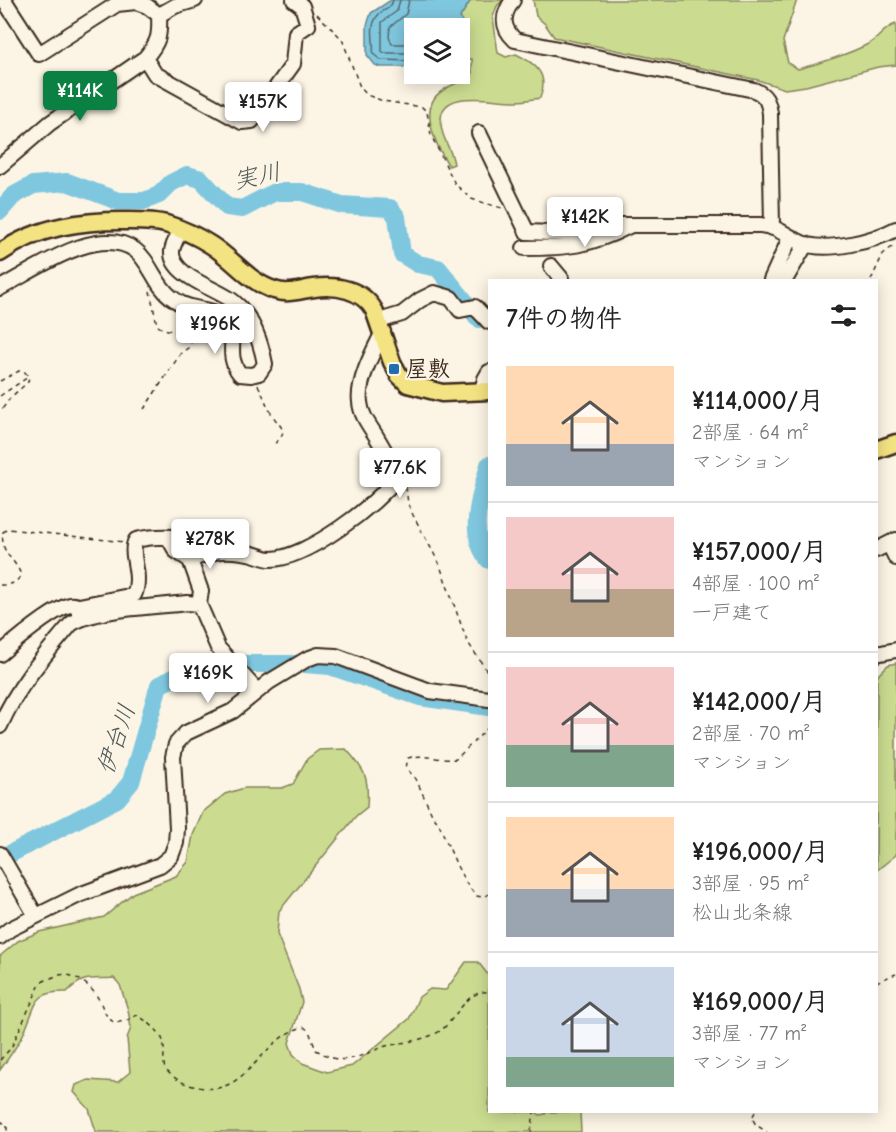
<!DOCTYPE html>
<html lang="ja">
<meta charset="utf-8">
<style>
body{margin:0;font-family:"Comic Neue","Klee One",sans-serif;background:#f2f2f2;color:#222;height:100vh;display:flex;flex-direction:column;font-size:22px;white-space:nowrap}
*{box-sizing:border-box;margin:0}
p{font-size:20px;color:#767676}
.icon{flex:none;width:33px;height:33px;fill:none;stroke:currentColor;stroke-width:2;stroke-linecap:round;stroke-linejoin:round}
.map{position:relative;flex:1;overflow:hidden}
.sheet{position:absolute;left:488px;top:279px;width:390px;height:834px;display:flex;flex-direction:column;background:#fff;border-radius:0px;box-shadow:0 3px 15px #0003}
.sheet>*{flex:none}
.fabs{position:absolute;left:404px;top:18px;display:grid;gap:12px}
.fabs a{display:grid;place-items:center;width:66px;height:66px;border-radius:0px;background:#fff;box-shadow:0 3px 15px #0003;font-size:30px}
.price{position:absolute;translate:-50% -51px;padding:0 14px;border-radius:6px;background:#fff;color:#222;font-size:20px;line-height:39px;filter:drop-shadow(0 2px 3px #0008)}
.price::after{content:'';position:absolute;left:50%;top:36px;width:18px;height:14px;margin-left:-9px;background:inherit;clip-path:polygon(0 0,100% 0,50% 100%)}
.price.current{background:#0b8043;color:#fff}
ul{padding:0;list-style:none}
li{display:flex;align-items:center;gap:18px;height:150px;padding:0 18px}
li+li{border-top:2px solid #e0e0e0}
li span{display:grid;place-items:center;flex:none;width:168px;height:120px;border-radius:0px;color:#555}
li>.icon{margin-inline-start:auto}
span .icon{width:72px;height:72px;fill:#fffc;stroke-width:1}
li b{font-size:26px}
h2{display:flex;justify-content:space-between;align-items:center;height:72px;padding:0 18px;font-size:26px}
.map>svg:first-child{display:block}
</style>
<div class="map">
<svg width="896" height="1132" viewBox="0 0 896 1132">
<rect width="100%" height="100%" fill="#fcf5e5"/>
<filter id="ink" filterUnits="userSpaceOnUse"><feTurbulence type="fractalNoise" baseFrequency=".0167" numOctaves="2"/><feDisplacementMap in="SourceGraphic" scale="12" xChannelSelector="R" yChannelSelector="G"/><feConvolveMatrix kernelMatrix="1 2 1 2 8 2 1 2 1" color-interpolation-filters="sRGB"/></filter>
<g filter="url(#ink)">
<path fill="#cbdc91" stroke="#838358" stroke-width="1.5" d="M471,0H503L497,6L493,17L498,53L506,57L516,54C537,64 549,75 540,98C533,99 525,101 517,101C496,102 441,87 441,120C440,137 452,149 454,164L449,166C436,146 417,107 442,91C451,84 462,82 472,76V59H468L465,64L459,66V35L465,29L460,17Z
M533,0H797L783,41L788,63L798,69C818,64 852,53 870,43C881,37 883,28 896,24V65L878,67L806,86L785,89L758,80L554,37L545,24L536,16Z
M896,663V855L876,871L877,676L888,665Z
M346,749C366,771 369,778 367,807L356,816L279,911L277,934L299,989L302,1002L289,1043L293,1054L302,1063L327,1072L352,1066L409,1019L419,997L430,989L446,990L466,962H478L489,976V1112H536L540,1115L545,1114L546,1112H580L581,1132H96L89,1109L74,1092L76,1085L88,1080L118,1082L130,1072L127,1038L131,1028L128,1010L120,985L114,978C92,980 84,974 67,992C34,991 37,1003 26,1028C20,1043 9,1057 0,1070V956L18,941L39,932L104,917L133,893L176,876L188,862L193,835L203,812L225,794L244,788H282L293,784L307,759L319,750Z"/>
<path fill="#7fc7df" stroke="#648892" stroke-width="1.5" d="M391,0H471L460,17L465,29L459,35V28H414V67H380L375,65L367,55V25L371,13Z"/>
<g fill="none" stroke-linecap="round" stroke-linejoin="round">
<path stroke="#56696b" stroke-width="1.5" d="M393,0C391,11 381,9 376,18C369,28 375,43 373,54L381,60L414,61
M400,0L397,11L382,22V51L384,53H414
M409,0L406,14L390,27L389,37L392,44H414"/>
<path stroke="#7fc7df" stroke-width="18" d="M0,211L13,196L33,185L67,182L118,201H144L159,195L171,183L187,175L201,179L227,207L242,209L275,192H302L342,205L390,208L397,217L402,254L418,264L438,268L479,319
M489,465C481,495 466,534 489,560
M0,859L117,799L131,782L159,685L185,672L229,664H304L330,666L420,697L489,707"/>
<g stroke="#3b2a1e" stroke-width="18">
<path id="minor" d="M513,0C502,15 501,27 515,40L754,90C766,95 768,101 770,113L772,226
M159,15L175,6L195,0
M145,58L155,74L242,122L252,121L293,64L296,33L308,25L302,6L294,0
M479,133L527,232L578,234L608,225H760C776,226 787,236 802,243C826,253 874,241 896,229
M0,166L50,123L145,58C159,42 160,36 159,15L147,6L136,2L117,4L39,54L4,0
M524,248C566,248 590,246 629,226
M551,266L561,278V280
M771,280L790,238
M785,280L806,244
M0,288C33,271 98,223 135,250C150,261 155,285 171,297C174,299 178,302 182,304C197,311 218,308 228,322C239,339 224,354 240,374L251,375L259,373L265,364C261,343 252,316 234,302C218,289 170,276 172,251C173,244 178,236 181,229
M379,321L402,314L420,300L434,293L451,298L460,310L475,307L489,322
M482,390L485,379L489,372
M168,537L176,551L190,560
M889,544L896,558
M876,550L896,540
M79,619V606L134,595C143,574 128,554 136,540C166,533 197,539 228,545
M0,654C14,642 53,609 70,605C74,604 76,606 79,606
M876,654L896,650
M257,691L218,648L199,604L201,591L190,560C212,551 225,548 248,553C256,554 264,559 271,559C306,559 378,504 397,477C392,461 384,450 376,436C369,425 361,415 360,402C357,381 374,350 383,332
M0,726C17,687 43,657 71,624C94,608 157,607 187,603L199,604
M0,854L36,916
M0,937L10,929L79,895L160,865L171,856L176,843L177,828L173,757L176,744L186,733L233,711L269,682L307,659L318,655L336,656L430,691L489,699"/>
</g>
<g stroke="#3b2a1e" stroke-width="21">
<path id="major" d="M0,253C38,226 84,220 130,221C142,221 155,221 166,224C182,229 197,236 211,245C232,258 250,283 274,290C289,295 299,290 314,288C336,285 362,289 374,310L392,362L399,375L408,384L442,393L489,391
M876,450L896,443"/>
</g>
<path stroke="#3b2a1e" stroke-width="1.5" stroke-dasharray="4.5 4.5" stroke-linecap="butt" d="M317,14L342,39L360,87L367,95L383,101L422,107L427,112L431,135L455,184L471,199L502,208
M871,280L883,254L896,244
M0,381L19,371H24L29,377L28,382L11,397L0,412
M258,385C263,394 266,404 271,413C280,428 291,430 273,445
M0,396L28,377
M144,409L181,353L188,348L191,343C188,326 167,335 157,325L150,291
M406,487L408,504L413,515L439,563L467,641L489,674
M0,585C10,585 16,584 21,575C15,557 0,556 3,532L8,529L124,542
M489,727L456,759C440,761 423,753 408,758L406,768L416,779L433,817L438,822L457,866L466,883L476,896L483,897L489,894
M876,982L896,974
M0,1060L11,1048L41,982C47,980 53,977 59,975C74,972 93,987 99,1000C105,1011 104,1016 115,1023L128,1020L137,1015C149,1023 165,1033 164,1049C164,1057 163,1062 165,1069C174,1079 185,1085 198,1087C204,1088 210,1089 217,1088C251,1083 268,1034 304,1027L309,1031L316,1050C322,1053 330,1058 337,1059C353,1062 371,1051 386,1046C404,1042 424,1041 440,1031C456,1020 466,989 489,992
M755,1112L752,1118L756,1125L767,1132
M0,1121L7,1125V1132
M531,1132L534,1112"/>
<use href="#minor" stroke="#fcf5e5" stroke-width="14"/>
<use href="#major" stroke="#f4e382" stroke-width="16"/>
</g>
</g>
<rect fill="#1f6fb2" stroke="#fcf5e5" stroke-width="2" x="388" y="363" width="12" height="12" rx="3"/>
<g text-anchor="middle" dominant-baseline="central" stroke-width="4.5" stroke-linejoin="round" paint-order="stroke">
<g font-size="22" font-weight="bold" fill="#3b2a1e" stroke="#fcf5e5" text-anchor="start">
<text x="406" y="369">屋敷</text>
</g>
<g font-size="24" font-style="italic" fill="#4f5958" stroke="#fcf5e5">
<text transform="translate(257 176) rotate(-12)">実川</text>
<text transform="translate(116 739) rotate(-71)">伊台川</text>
</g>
</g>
</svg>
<div class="fabs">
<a><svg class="icon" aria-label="layers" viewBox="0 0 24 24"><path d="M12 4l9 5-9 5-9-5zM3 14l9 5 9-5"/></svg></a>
</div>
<b class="price current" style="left:80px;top:122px">¥114K</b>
<b class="price" style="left:263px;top:133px">¥157K</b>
<b class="price" style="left:585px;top:248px">¥142K</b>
<b class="price" style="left:215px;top:355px">¥196K</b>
<b class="price" style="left:400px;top:499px">¥77.6K</b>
<b class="price" style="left:210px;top:570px">¥278K</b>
<b class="price" style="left:208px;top:704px">¥169K</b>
<section class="sheet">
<h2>7件の物件<svg class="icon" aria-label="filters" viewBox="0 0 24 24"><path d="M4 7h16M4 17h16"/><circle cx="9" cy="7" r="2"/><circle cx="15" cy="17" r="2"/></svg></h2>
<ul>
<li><span style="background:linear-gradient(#ffd9b3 65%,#9aa5b1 0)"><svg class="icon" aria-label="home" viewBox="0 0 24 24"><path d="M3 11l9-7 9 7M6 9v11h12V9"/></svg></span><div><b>¥114,000/月</b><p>2部屋 · 64 m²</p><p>マンション</p></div></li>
<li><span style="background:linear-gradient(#f6c9c9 60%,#b9a48a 0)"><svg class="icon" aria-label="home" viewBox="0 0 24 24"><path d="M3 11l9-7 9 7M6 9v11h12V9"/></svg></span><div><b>¥157,000/月</b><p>4部屋 · 100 m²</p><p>一戸建て</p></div></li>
<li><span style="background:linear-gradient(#f6c9c9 65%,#7fa58c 0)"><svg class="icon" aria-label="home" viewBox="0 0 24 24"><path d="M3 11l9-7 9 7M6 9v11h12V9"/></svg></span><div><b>¥142,000/月</b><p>2部屋 · 70 m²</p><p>マンション</p></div></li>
<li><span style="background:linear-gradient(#ffd9b3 60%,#9aa5b1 0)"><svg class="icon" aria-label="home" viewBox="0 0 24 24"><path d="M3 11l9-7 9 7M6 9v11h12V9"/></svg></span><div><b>¥196,000/月</b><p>3部屋 · 95 m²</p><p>松山北条線</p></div></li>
<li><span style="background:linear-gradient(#c9d6e8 75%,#7fa58c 0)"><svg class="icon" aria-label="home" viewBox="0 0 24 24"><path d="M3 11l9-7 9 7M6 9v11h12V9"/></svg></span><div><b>¥169,000/月</b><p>3部屋 · 77 m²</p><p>マンション</p></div></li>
</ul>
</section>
</div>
